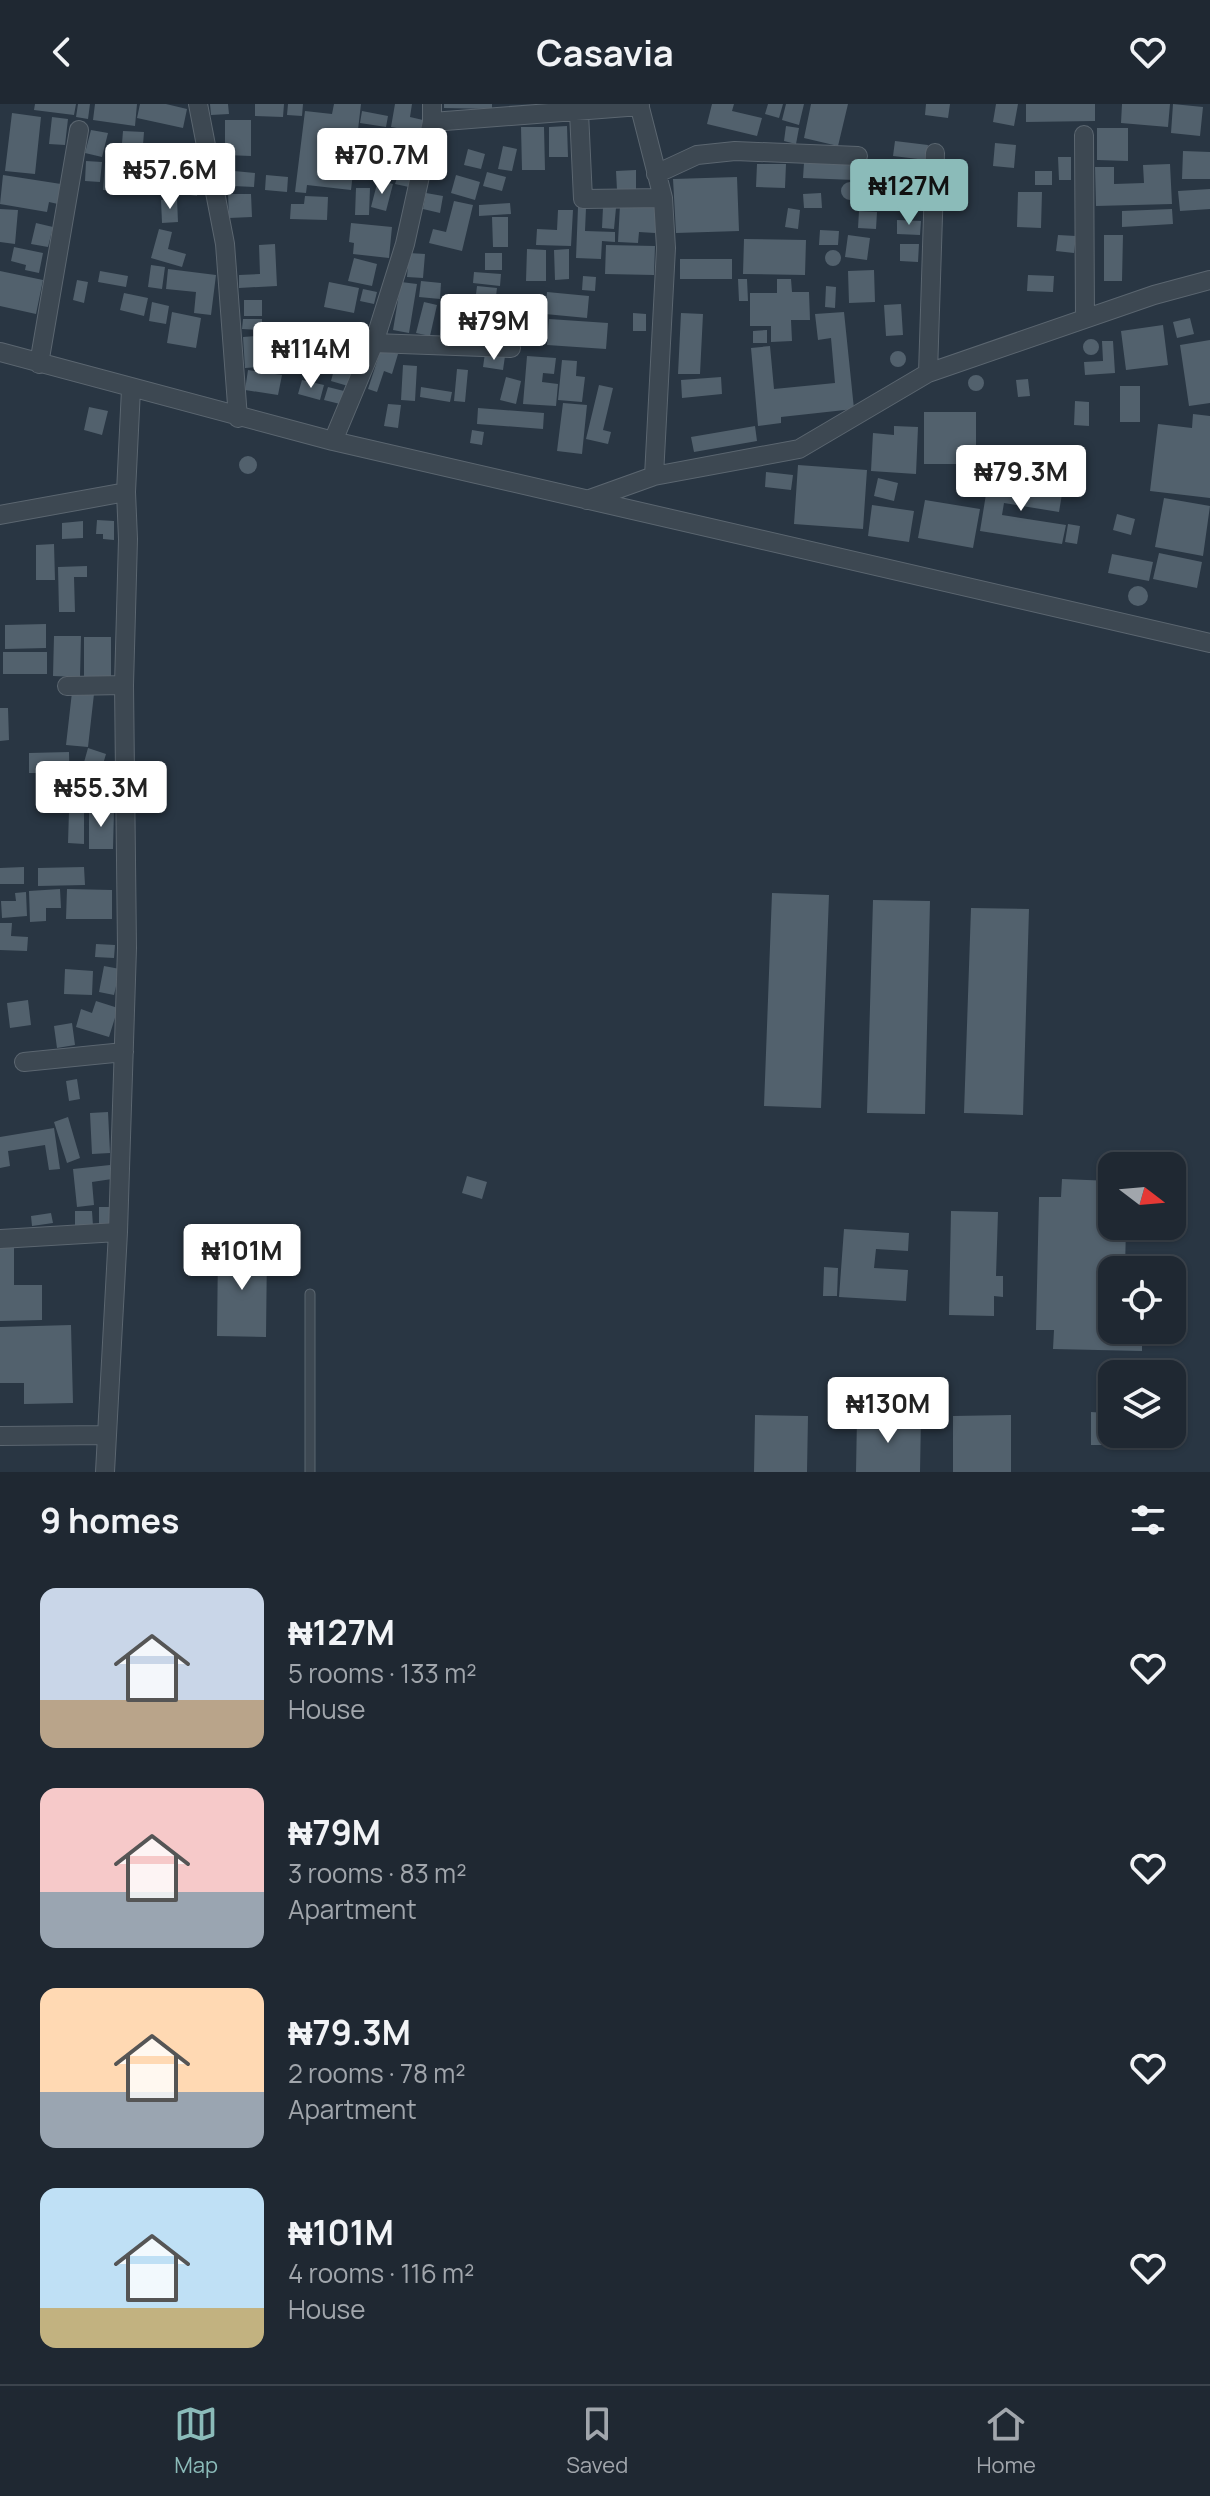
<!DOCTYPE html>
<meta charset="utf-8">
<style>
body{margin:0;font-family:Manrope,sans-serif;background:#2c343e;color:#f1f3f6;height:100vh;display:flex;flex-direction:column;font-size:30px;white-space:nowrap}
*{box-sizing:border-box;margin:0}
p{font-size:26px;color:#a1a6ac}
.icon{flex:none;width:44px;height:44px;fill:none;stroke:currentColor;stroke-width:2;stroke-linecap:round;stroke-linejoin:round}
.map{position:relative;height:1368px;overflow:hidden}
.drawer{display:flex;flex-direction:column;background:#1f2832;flex:1}
.drawer>*{flex:none}
.needle{width:52px;rotate:106deg}
.buttons{position:absolute;left:1098px;top:1048px;display:grid;gap:16px}
.buttons a{display:grid;place-items:center;width:88px;height:88px;border-radius:16px;background:#1f2832;box-shadow:0 2px 6px #0004,0 0 0 2px #3c444d;font-size:40px}
.price{position:absolute;translate:-50% -68px;padding:0 18px;border-radius:8px;background:#fff;color:#222;font-size:26px;line-height:52px;filter:drop-shadow(0 2px 4px #0008)}
.price::after{content:'';position:absolute;left:50%;top:48px;width:24px;height:18px;margin-left:-12px;background:inherit;clip-path:polygon(0 0,100% 0,50% 100%)}
.price.current{background:#8bbbb9;color:#111}
ul{padding:0;list-style:none}
li{display:flex;align-items:center;gap:24px;height:200px;padding:0 40px}
li span{display:grid;place-items:center;flex:none;width:224px;height:160px;border-radius:16px;color:#555}
li>.icon{margin-inline-start:auto}
span .icon{width:96px;height:96px;fill:#fffc;stroke-width:1}
li b{font-size:34px}
h2{display:flex;justify-content:space-between;align-items:center;height:96px;padding:0 40px;font-size:34px}
header{display:flex;justify-content:space-between;align-items:center;height:104px;padding:0 40px;background:#1f2832;font-size:36px;font-weight:700}
.tab-bar{display:flex;justify-content:space-around;align-items:center;height:112px;border-top:2px solid #3c444d;background:#1f2832;font-size:22px;color:#a1a6ac}
.tab-bar a{display:grid;justify-items:center;gap:4px}
.tab-bar .current{color:#8bbbb9}
.map>svg:first-child{display:block}
</style>
<header><svg class="icon" aria-label="back" viewBox="0 0 24 24"><path d="M15 5l-7 7 7 7"/></svg>Casavia<svg class="icon" aria-label="heart" viewBox="0 0 24 24"><path d="M12 20l-8-8c-3-5 5-10 8-4 3-6 11-1 8 4z"/></svg></header>
<div class="map">
<svg width="1210" height="1368" viewBox="0 0 1210 1368">
<rect width="100%" height="100%" fill="#293643"/>
<path fill="#52616d" d="M35,0H76L74,11L34,6Z
M78,0H90L88,15L76,13Z
M95,0H137L135,22L93,16Z
M140,0H166L187,5L183,24L137,14Z
M210,0H228L229,10L211,11Z
M255,0H284L283,13L255,12Z
M288,0H303L302,12L287,11Z
M334,0H361L351,86L307,81L306,89L295,88L305,7L332,10Z
M395,0H412L410,13L423,16L420,28L391,23Z
M444,0H492V5L444,4Z
M712,0H734L732,7L762,14L757,32L707,20Z
M768,0H783L779,14L765,10Z
M786,0H804L799,21L782,16Z
M811,0H848L838,42L804,34Z
M926,0H950L948,14L925,11Z
M996,0H1018L1014,22L993,18Z
M1026,0H1095V17L1026,18Z
M1122,0H1170L1168,23L1121,19Z
M1173,0L1203,3L1200,32L1171,29Z
M362,7L388,12L386,23L360,19Z
M12,9L41,13L35,70L5,67Z
M52,13L68,15L65,41L49,40Z
M225,16H251V52L225,51Z
M567,22L568,53H549V23Z
M786,22L799,24L796,40L784,37Z
M521,23H544L545,66H522Z
M1097,24H1128V57L1097,56Z
M91,26L108,29L102,53L85,49Z
M123,27L144,28L142,54L121,52Z
M895,37L928,41L926,56L893,52Z
M995,39L1016,41L1014,64L993,62Z
M503,42L517,45L512,67L498,65Z
M468,45L485,50L481,65L464,61Z
M1183,47L1210,48V75H1182Z
M388,48L415,54L409,83L395,80L397,74L382,70Z
M1058,53H1071V76H1059Z
M86,57L102,58L100,78L85,77Z
M875,58L926,62L924,82L874,78Z
M105,59L138,61L136,88L103,86Z
M804,59L856,61L855,76L803,74Z
M757,60H786L785,84L756,83Z
M1170,60L1172,100L1096,102L1095,63H1114V80L1144,79L1143,61Z
M636,66V86H617L616,67Z
M234,67L255,69L254,83L233,82Z
M1035,67H1052V81H1035Z
M487,68L506,73L502,87L483,82Z
M3,71L61,80L58,100L49,98L47,108L0,100Z
M266,71L288,73L287,88L265,86Z
M456,71L480,78L475,96L451,89Z
M737,73L739,127L676,129L673,75Z
M179,74L199,77L197,92L177,89Z
M378,76L393,80L386,107L371,103Z
M945 84a8 8 0 1 1 16 0a8 8 0 1 1-16 0Z
M841 87a9 9 0 1 1 18 0a9 9 0 1 1-18 0Z
M356,84H370L369,111H355Z
M894,84L922,87L920,107L891,104Z
M1210,85V105L1180,107L1178,87Z
M865,87L887,89L886,102L864,100Z
M1018,88H1042L1041,124L1017,123Z
M426,89L443,92L440,109L423,105Z
M821,89L822,104H804L803,90Z
M228,90H251L252,113L229,114Z
M305,92L328,93L327,116L290,115L291,100H304Z
M177,95L178,118L162,119L161,96Z
M454,97L473,101L462,147L429,139L433,125L446,128Z
M510,99L511,110L479,112V101Z
M620,101L656,103L655,129L639,128L638,139L618,138Z
M578,103L586,104L585,127L615,128V138L602,137L601,155L576,154Z
M603,103L616,104L614,125L602,124Z
M788,104L800,106L798,125L785,123Z
M0,105L18,106L15,140L0,138Z
M1172,105L1173,120L1122,123V107Z
M558,106H573L571,142L536,141L537,125L557,126Z
M859,107L877,108L876,125L858,124Z
M492,113H508V143H493Z
M897,116L921,117L920,131L897,130Z
M36,119L53,123L48,143L31,140Z
M351,119L392,123L389,154L353,150L354,139L349,138Z
M159,125L172,128L168,145L186,150L182,163L151,154Z
M820,126L839,127L838,141H819Z
M848,131L870,134L867,156L845,153Z
M1058,131L1076,132L1074,149L1056,147Z
M1104,131H1123L1122,177H1104Z
M744,135L806,136L805,171L743,170Z
M275,140L277,182L239,184V171L260,170L259,141Z
M900,140H919L918,158L900,157Z
M606,141L655,142L654,171L605,170Z
M14,143L43,149L39,169L25,166L26,161L11,157Z
M527,145L546,146V177H526Z
M569,145V175L555,176L554,146Z
M825 154a8 8 0 1 1 16 0a8 8 0 1 1-16 0Z
M409,149L425,150L423,174L407,173Z
M485,149H502V166H485Z
M354,154L377,160L372,182L348,177Z
M680,155H732V175H680Z
M151,161L165,163L162,185L148,183Z
M168,165L216,171L211,211L194,209L196,188L166,185Z
M874,166L875,198L849,199L848,167Z
M0,167L43,176L36,210L0,202Z
M100,167L128,172L126,183L98,178Z
M474,168L501,170L500,182L473,179Z
M1028,171L1054,172L1053,188L1027,187Z
M583,172L596,173L595,187L582,186Z
M738,175H747L748,197H739Z
M777,175H791L792,188H809L810,216H791L792,237L771,238V222H750V189H777Z
M77,176L88,178L84,199L73,196Z
M421,177L441,179L440,195L419,193Z
M329,178L359,184L354,209L324,203Z
M401,178L417,180L409,229L393,226Z
M477,182L497,184L495,200L488,199L486,217L473,215Z
M826,182L836,183L835,204L825,203Z
M363,185L377,188L374,200L360,197Z
M547,188L589,192L587,214L545,210Z
M124,189L148,194L144,212L120,206Z
M244,196H262V212H244Z
M152,198L169,202L166,220L149,217Z
M424,198L437,201L430,232L416,229Z
M901,200L903,231L886,232L884,201Z
M444,202L464,205L460,234L440,231Z
M172,208L201,214L196,244L167,239Z
M844,208L854,305L781,313V319L758,322L751,244L770,242L774,285L835,279L831,234L818,236L815,210Z
M633,209L646,210V227H633Z
M681,209L703,210L700,270H678Z
M1190,214L1194,230L1177,234L1173,218Z
M243,215H262V226L242,225Z
M549,215L608,219L606,245L547,241Z
M492,219L507,222L504,238L488,234Z
M1163,221L1168,261L1126,266L1121,227Z
M767,226V239H753V227Z
M287,230L289,261L245,264L243,233Z
M1083 243a8 8 0 1 1 16 0a8 8 0 1 1-16 0Z
M1210,236V299L1189,302L1180,241Z
M1102,237H1113L1115,269L1085,271L1084,258L1103,257Z
M341,245L356,249L353,262L338,259Z
M381,245L398,250L392,270L384,267L377,288L368,285Z
M890 255a8 8 0 1 1 16 0a8 8 0 1 1-16 0Z
M485,249L505,252L503,266L483,263Z
M527,252L556,254L554,270L543,269L542,278L558,280L556,302L523,300Z
M562,256L577,257L576,272L585,273L582,298L558,296Z
M403,261L417,262L415,297L401,296Z
M335,262L352,266L348,282L331,277Z
M457,265L468,266L465,298L454,297Z
M248,266L282,271L278,291L245,286Z
M968 279a8 8 0 1 1 16 0a8 8 0 1 1-16 0Z
M506,273L521,277L516,300L500,296Z
M721,273L722,290L682,294L681,276Z
M1028,275L1030,292L1018,293L1016,276Z
M302,276L324,281L320,296L298,290Z
M599,281L613,284L603,326L611,328L608,340L586,335Z
M1120,282H1140V318H1120Z
M328,283L344,287L340,300L324,296Z
M421,283L452,288L450,298L420,293Z
M1075,297L1089,298V322L1074,321Z
M563,299L587,301L582,350L557,347Z
M388,300L401,301L398,324L384,322Z
M89,303L108,307L102,331L84,326Z
M478,304L544,309L543,325L477,320Z
M924,308H976V360H924Z
M1193,310L1210,312V394L1150,387L1158,320L1192,324Z
M755,322L757,337L694,348L691,333Z
M894,322L918,323L916,370L871,367L873,329L894,331Z
M472,326L484,328L482,341L470,339Z
M239 361a9 9 0 1 1 18 0a9 9 0 1 1-18 0Z
M1016,357L1070,365L1068,380L1014,372Z
M798,361L867,366L863,425L794,420Z
M766,368L793,371L791,386L765,383Z
M878,374L898,379L894,397L874,392Z
M988,378L1062,390L1059,408L1004,399L1002,411L1066,421L1062,440L980,427Z
M1164,394L1210,402L1203,452L1155,443Z
M925,396L980,405L973,444L918,434Z
M872,401L914,407L909,438L868,432Z
M1117,410L1135,415L1131,431L1113,426Z
M97,416L114,417V436L103,435V430H96Z
M83,417V434L62,435V419Z
M1068,420L1080,422L1077,440L1065,438Z
M54,440L55,476H36V441Z
M1159,449L1202,458L1197,484L1153,475Z
M1112,450L1153,458L1149,477L1108,469Z
M87,462V473H74L75,508H59L58,463Z
M1128 492a10 10 0 1 1 20 0a10 10 0 1 1-20 0Z
M46,520V544L5,545V521Z
M54,532H81L80,573L53,572Z
M84,533H111V573H84Z
M3,548H47V570H3Z
M72,588L94,590L88,643L66,641Z
M0,604H8L9,636L0,637Z
M88,644L106,650L99,674L81,669Z
M69,648L70,693H51V669H29V649Z
M89,706H114L113,745H89Z
M69,707H84V740L68,739Z
M24,763V780H0V764Z
M84,763L85,781L38,782V764Z
M60,785L61,804H46V817L30,818L29,787Z
M67,785L112,786V815H66Z
M26,788L27,812L2,814L1,797H16L15,789Z
M772,789L829,791L821,1004L764,1002Z
M873,796L930,797L925,1010L867,1009Z
M971,804L1029,805L1023,1011L964,1009Z
M0,819H12L11,832L28,833L27,847L0,846Z
M96,840L115,841L114,854L95,853Z
M104,862L120,865L114,891L99,888Z
M65,865L93,867L92,891L64,890Z
M28,896L31,921L10,924L7,899Z
M96,897L118,904L109,933L76,923L81,905L92,909Z
M72,919L75,941L57,944L54,922Z
M77,975L80,995L69,997L66,977Z
M108,1008L110,1049L92,1050L90,1009Z
M68,1013L80,1054L67,1059L54,1018Z
M54,1024L60,1065L49,1066L45,1041L8,1047L10,1062L0,1064V1033Z
M110,1061L112,1075L92,1078L94,1101L77,1103L73,1065Z
M467,1072L487,1078L482,1095L462,1089Z
M1062,1075L1112,1077V1122H1126L1125,1166H1112V1226H1142V1247L1053,1245L1054,1226H1036L1039,1093H1061Z
M99,1103H111V1121L99,1122Z
M75,1107H92L93,1122L75,1123Z
M951,1107L998,1108L996,1172H1003V1193L994,1192V1212L949,1211Z
M51,1109L53,1119L32,1122L31,1112Z
M844,1125L909,1129L908,1147L876,1145L874,1164L908,1166L906,1197L839,1193Z
M0,1143H14V1181H42V1216L0,1217Z
M218,1144L267,1145L266,1233L217,1232Z
M824,1163L838,1164L837,1192H823Z
M71,1221L73,1299L24,1300V1279H0V1223Z
M1091,1308L1107,1309L1106,1341H1091Z
M755,1311L808,1312L807,1368H754Z
M1011,1311V1368H953V1312Z
M857,1313L921,1314L920,1368H856Z"/>
<g fill="none" stroke-linecap="round" stroke-linejoin="round">
<g stroke="#5b6670" stroke-width="11">
<path id="lane" d="M310,1368V1190"/>
</g>
<g stroke="#5b6670" stroke-width="20">
<path id="street" d="M198,0L225,140L238,314
M639,0L663,94L666,144L654,372
M579,8L583,95L663,94
M432,18L640,2
M1084,31L1085,214
M656,70L697,51L735,47L858,52
M374,239L511,244
M0,248L333,337L1210,539
M39,260L79,26
M928,269L935,49
M333,337L374,239L405,140L432,18V0
M587,396L654,372L799,345L928,269L1154,191L1210,176
M0,411L126,388
M67,582L124,581
M24,958L124,948
M0,1135L118,1128
M0,1332L106,1331
M105,1368L118,1128L127,844L124,581L128,435L126,388L131,285"/>
</g>
<use href="#lane" stroke="#3d4852" stroke-width="9"/>
<use href="#street" stroke="#3d4852" stroke-width="18"/>
</g>
</svg>
<div class="buttons">
<a><svg class="needle" viewBox="-14 -14 28 28"><path d="M0-13l5 13h-10z" fill="#e53935"/><path d="M0 13l5-13h-10z" fill="#a1a6ac"/></svg></a>
<a><svg class="icon" aria-label="locate" viewBox="0 0 24 24"><circle cx="12" cy="12" r="6"/><path d="M12 2v4M12 18v4M2 12h4M18 12h4"/></svg></a>
<a><svg class="icon" aria-label="layers" viewBox="0 0 24 24"><path d="M12 4l9 5-9 5-9-5zM3 14l9 5 9-5"/></svg></a>
</div>
<b class="price" style="left:382px;top:92px">₦70.7M</b>
<b class="price" style="left:170px;top:107px">₦57.6M</b>
<b class="price current" style="left:909px;top:123px">₦127M</b>
<b class="price" style="left:494px;top:258px">₦79M</b>
<b class="price" style="left:311px;top:286px">₦114M</b>
<b class="price" style="left:1021px;top:409px">₦79.3M</b>
<b class="price" style="left:101px;top:725px">₦55.3M</b>
<b class="price" style="left:242px;top:1188px">₦101M</b>
<b class="price" style="left:888px;top:1341px">₦130M</b>
</div>
<section class="drawer">
<h2>9 homes<svg class="icon" aria-label="filters" viewBox="0 0 24 24"><path d="M4 7h16M4 17h16"/><circle cx="9" cy="7" r="2"/><circle cx="15" cy="17" r="2"/></svg></h2>
<ul>
<li><span style="background:linear-gradient(#c9d6e8 70%,#b9a48a 0)"><svg class="icon" aria-label="home" viewBox="0 0 24 24"><path d="M3 11l9-7 9 7M6 9v11h12V9"/></svg></span><div><b>₦127M</b><p>5 rooms · 133 m²</p><p>House</p></div><svg class="icon" aria-label="heart" viewBox="0 0 24 24"><path d="M12 20l-8-8c-3-5 5-10 8-4 3-6 11-1 8 4z"/></svg></li>
<li><span style="background:linear-gradient(#f6c9c9 65%,#9aa5b1 0)"><svg class="icon" aria-label="home" viewBox="0 0 24 24"><path d="M3 11l9-7 9 7M6 9v11h12V9"/></svg></span><div><b>₦79M</b><p>3 rooms · 83 m²</p><p>Apartment</p></div><svg class="icon" aria-label="heart" viewBox="0 0 24 24"><path d="M12 20l-8-8c-3-5 5-10 8-4 3-6 11-1 8 4z"/></svg></li>
<li><span style="background:linear-gradient(#ffd9b3 65%,#9aa5b1 0)"><svg class="icon" aria-label="home" viewBox="0 0 24 24"><path d="M3 11l9-7 9 7M6 9v11h12V9"/></svg></span><div><b>₦79.3M</b><p>2 rooms · 78 m²</p><p>Apartment</p></div><svg class="icon" aria-label="heart" viewBox="0 0 24 24"><path d="M12 20l-8-8c-3-5 5-10 8-4 3-6 11-1 8 4z"/></svg></li>
<li><span style="background:linear-gradient(#bfe0f5 75%,#c2b280 0)"><svg class="icon" aria-label="home" viewBox="0 0 24 24"><path d="M3 11l9-7 9 7M6 9v11h12V9"/></svg></span><div><b>₦101M</b><p>4 rooms · 116 m²</p><p>House</p></div><svg class="icon" aria-label="heart" viewBox="0 0 24 24"><path d="M12 20l-8-8c-3-5 5-10 8-4 3-6 11-1 8 4z"/></svg></li>
</ul>
</section>
<nav class="tab-bar">
<a class="current"><svg class="icon" aria-label="map" viewBox="0 0 24 24"><path d="M3 6l6-2 6 2 6-2v14l-6 2-6-2-6 2zM9 4v14M15 6v14"/></svg>Map</a>
<a><svg class="icon" aria-label="saved" viewBox="0 0 24 24"><path d="M7 4h10v16l-5-4-5 4z"/></svg>Saved</a>
<a><svg class="icon" aria-label="home" viewBox="0 0 24 24"><path d="M3 11l9-7 9 7M6 9v11h12V9"/></svg>Home</a>
</nav>
